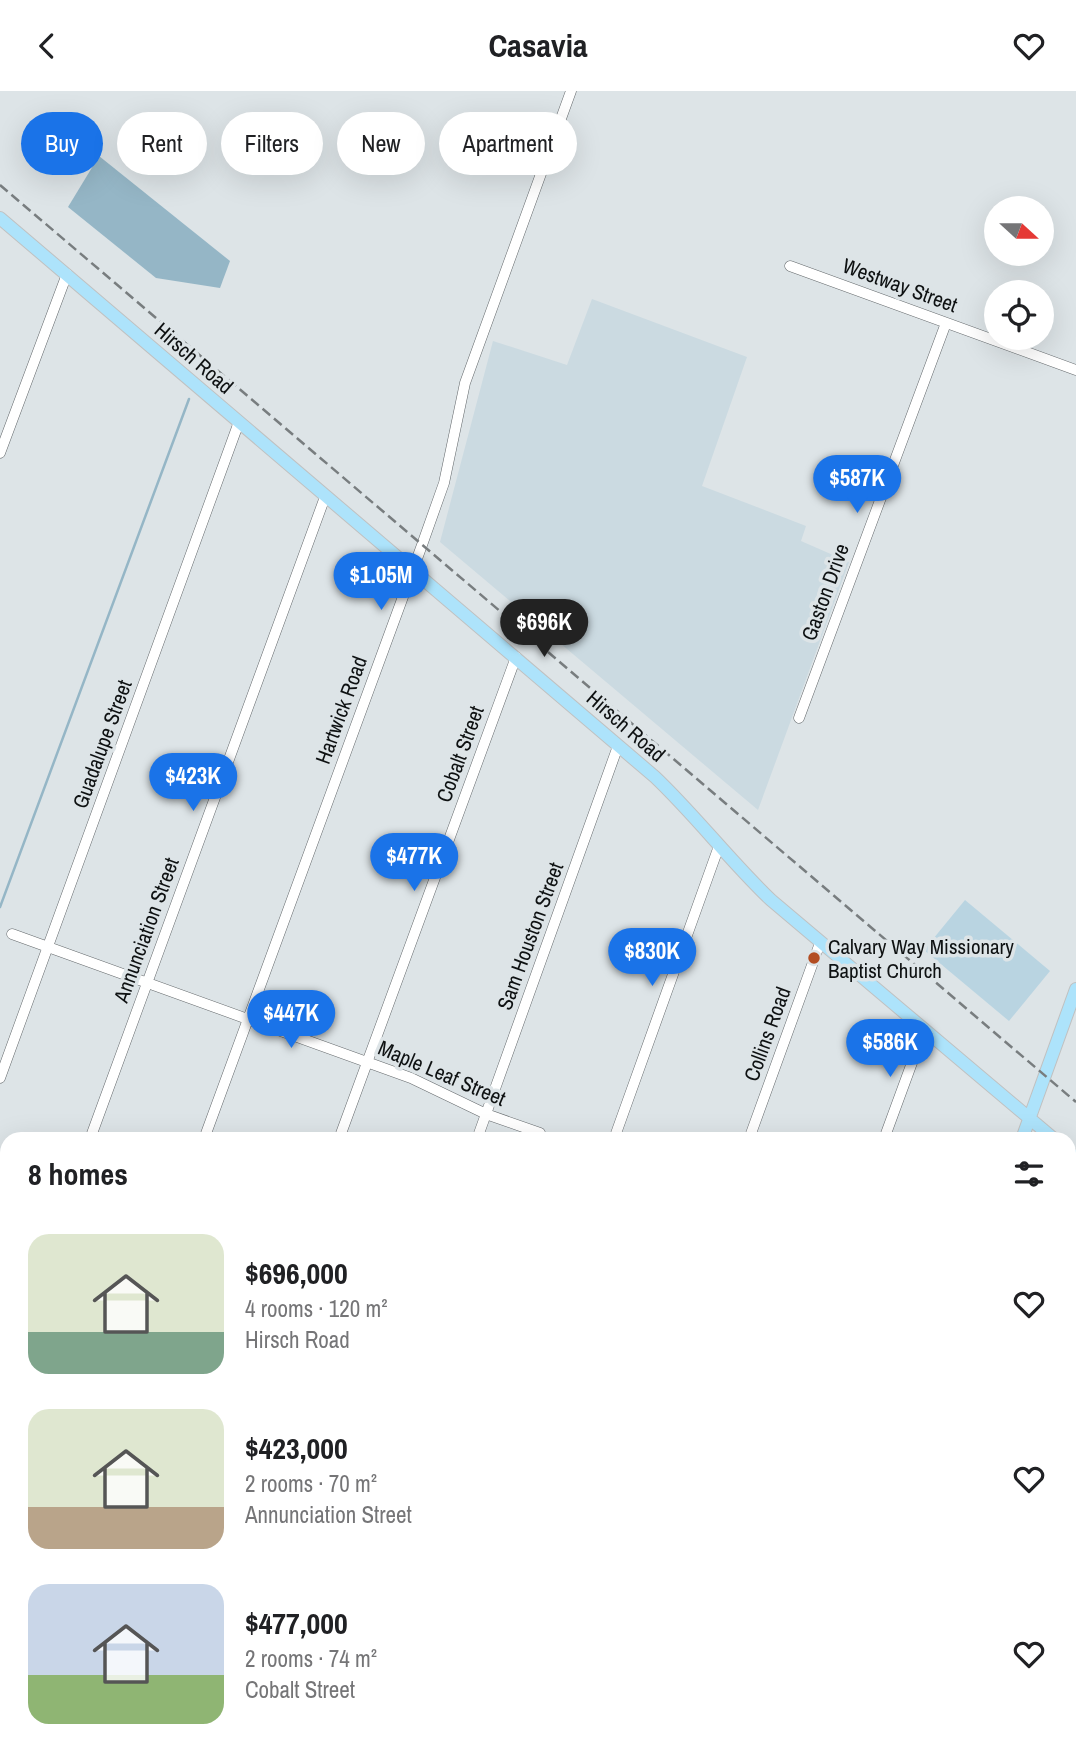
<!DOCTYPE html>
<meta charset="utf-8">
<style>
body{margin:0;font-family:"Archivo Narrow",sans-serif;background:#f6f6f6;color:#202124;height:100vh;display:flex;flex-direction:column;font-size:26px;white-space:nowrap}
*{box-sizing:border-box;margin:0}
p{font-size:23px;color:#757577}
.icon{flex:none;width:38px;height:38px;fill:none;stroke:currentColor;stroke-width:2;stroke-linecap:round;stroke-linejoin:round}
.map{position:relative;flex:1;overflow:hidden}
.drawer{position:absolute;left:0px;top:1041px;width:1076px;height:625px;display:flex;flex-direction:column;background:#fff;border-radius:21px 21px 0 0;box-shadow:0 7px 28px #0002}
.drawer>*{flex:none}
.banner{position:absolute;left:21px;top:21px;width:700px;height:63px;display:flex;gap:14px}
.needle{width:46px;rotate:111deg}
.buttons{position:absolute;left:984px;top:105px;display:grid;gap:14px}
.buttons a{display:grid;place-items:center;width:70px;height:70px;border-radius:50%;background:#fff;box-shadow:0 7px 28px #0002;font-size:35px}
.price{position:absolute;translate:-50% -60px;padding:0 16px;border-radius:24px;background:#1a73e8;color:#fff;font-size:23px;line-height:46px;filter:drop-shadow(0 2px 4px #0008)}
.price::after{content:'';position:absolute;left:50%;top:42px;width:21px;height:16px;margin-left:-10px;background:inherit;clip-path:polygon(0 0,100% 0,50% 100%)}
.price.current{background:#222;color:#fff}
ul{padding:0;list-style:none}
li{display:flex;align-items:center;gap:21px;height:175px;padding:0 28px}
li span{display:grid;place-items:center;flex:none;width:196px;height:140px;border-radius:21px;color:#555}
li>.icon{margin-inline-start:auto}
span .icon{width:84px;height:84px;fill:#fffc;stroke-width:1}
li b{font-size:30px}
h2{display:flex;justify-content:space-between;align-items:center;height:84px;padding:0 28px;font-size:30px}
.pill{padding:0 24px;border-radius:32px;background:#fff;box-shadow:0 7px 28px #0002;font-size:24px;line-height:63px}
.pill.current{background:#1a73e8;color:#fff}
header{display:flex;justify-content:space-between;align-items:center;height:91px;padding:0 28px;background:#fff;font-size:32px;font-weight:700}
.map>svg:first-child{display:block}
</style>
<header><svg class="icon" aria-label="back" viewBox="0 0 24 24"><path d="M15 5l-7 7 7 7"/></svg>Casavia<svg class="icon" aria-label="heart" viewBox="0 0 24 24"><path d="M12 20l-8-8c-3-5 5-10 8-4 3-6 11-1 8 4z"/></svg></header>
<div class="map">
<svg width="1076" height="1665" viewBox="0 0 1076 1665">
<rect width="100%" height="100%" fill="#dde4e7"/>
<path fill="#cbdae1" d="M592,208L747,266L702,395L806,435L801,450L849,471L758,719L440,451L493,250L567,274Z
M896,1659H998L1015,1665H894Z"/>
<path fill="#b9d4e1" d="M965,809L1050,880L1009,930L924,859Z"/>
<path fill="#95b6c6" d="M99,65L230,170L220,197L156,187L68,116Z"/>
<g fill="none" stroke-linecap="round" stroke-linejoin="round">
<path stroke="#95b6c6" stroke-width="2.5" d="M0,816L189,308"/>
<g stroke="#64696c" stroke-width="11">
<path id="minor" d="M790,175L1076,279
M0,362L67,183
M799,627L946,232
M12,843L411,987L486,1023L540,1042
M0,987L239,331
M90,1048L325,406
M204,1048L422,454L444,392L465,292L571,0
M339,1048L516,566
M477,1048L618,655
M614,1048L719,755
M749,1048L820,852
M884,1048L924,939
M1069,1289L1076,1271
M1069,1441L1076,1444
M0,1523L7,1526
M0,1602L7,1583
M81,1665L83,1659
M186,1665L189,1659"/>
</g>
<g stroke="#c0c1c1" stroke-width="14">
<path id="major" d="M0,127L655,686C696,725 730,770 771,809L1054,1048
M1022,1048L1076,898
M1069,1061L1076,1067
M0,1270L7,1272
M0,1291L7,1293
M1069,1654L1076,1657
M1026,1659L1042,1665
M785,1665L787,1659
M803,1665L806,1659"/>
</g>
<use href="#minor" stroke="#fff" stroke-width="10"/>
<use href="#major" stroke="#ade3fb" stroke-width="12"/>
<path stroke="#787d7f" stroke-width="2.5" stroke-dasharray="10 5" stroke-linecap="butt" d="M0,94L1076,1011"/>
</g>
<circle fill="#b34d22" stroke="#dde4e7" stroke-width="2.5" cx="814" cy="867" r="7"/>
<g text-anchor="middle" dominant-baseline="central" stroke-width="7" stroke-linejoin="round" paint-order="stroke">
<g font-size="21" fill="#0e1112" stroke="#dde4e7">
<text transform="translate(900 194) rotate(20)">Westway Street</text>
<text transform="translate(194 267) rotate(41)">Hirsch Road</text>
<text transform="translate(825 501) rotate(-70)">Gaston Drive</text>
<text transform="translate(341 619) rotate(-70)">Hartwick Road</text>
<text transform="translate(626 635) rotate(41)">Hirsch Road</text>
<text transform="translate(102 653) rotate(-70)">Guadalupe Street</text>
<text transform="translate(460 663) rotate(-70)">Cobalt Street</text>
<text transform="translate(146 839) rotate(-70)">Annunciation Street</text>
<text transform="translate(530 845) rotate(-70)">Sam Houston Street</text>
<text transform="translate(767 943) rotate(-70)">Collins Road</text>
<text transform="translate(442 982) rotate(23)">Maple Leaf Street</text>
</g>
<g font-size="21" fill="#0e1112" stroke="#dde4e7" text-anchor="start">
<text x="828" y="855">Calvary Way Missionary<tspan x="828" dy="24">Baptist Church</tspan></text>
</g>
</g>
</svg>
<div class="buttons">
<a><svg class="needle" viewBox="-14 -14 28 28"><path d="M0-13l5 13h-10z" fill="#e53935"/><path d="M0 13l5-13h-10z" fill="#757577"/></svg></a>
<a><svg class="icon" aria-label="locate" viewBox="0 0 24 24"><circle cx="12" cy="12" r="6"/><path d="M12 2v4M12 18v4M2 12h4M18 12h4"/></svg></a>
</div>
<b class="price" style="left:857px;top:424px">$587K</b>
<b class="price" style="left:381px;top:521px">$1.05M</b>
<b class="price current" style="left:544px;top:568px">$696K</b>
<b class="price" style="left:193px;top:722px">$423K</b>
<b class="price" style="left:414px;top:802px">$477K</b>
<b class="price" style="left:652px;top:897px">$830K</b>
<b class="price" style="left:291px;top:959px">$447K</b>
<b class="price" style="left:890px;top:988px">$586K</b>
<div class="banner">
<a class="pill current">Buy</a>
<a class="pill">Rent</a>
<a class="pill">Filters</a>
<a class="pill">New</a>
<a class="pill">Apartment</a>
</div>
<section class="drawer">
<h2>8 homes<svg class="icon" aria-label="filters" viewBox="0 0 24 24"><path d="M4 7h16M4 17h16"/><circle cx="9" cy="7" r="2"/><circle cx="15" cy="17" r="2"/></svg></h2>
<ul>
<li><span style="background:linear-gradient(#dfe7d0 70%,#7fa58c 0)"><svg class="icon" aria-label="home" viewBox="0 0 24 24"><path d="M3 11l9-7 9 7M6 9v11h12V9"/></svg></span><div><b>$696,000</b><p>4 rooms · 120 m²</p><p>Hirsch Road</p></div><svg class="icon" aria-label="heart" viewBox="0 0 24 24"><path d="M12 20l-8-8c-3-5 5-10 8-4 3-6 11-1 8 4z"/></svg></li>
<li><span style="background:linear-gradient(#dfe7d0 70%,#b9a48a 0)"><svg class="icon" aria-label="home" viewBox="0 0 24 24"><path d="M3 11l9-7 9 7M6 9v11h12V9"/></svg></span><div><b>$423,000</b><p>2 rooms · 70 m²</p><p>Annunciation Street</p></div><svg class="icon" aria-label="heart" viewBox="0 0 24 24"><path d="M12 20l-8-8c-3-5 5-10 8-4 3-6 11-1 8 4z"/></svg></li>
<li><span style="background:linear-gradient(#c9d6e8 65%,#8fb573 0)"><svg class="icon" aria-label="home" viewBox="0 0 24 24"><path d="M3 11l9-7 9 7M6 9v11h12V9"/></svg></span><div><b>$477,000</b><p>2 rooms · 74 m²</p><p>Cobalt Street</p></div><svg class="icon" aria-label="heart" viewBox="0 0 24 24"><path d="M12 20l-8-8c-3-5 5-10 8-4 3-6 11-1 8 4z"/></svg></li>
</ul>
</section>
</div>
